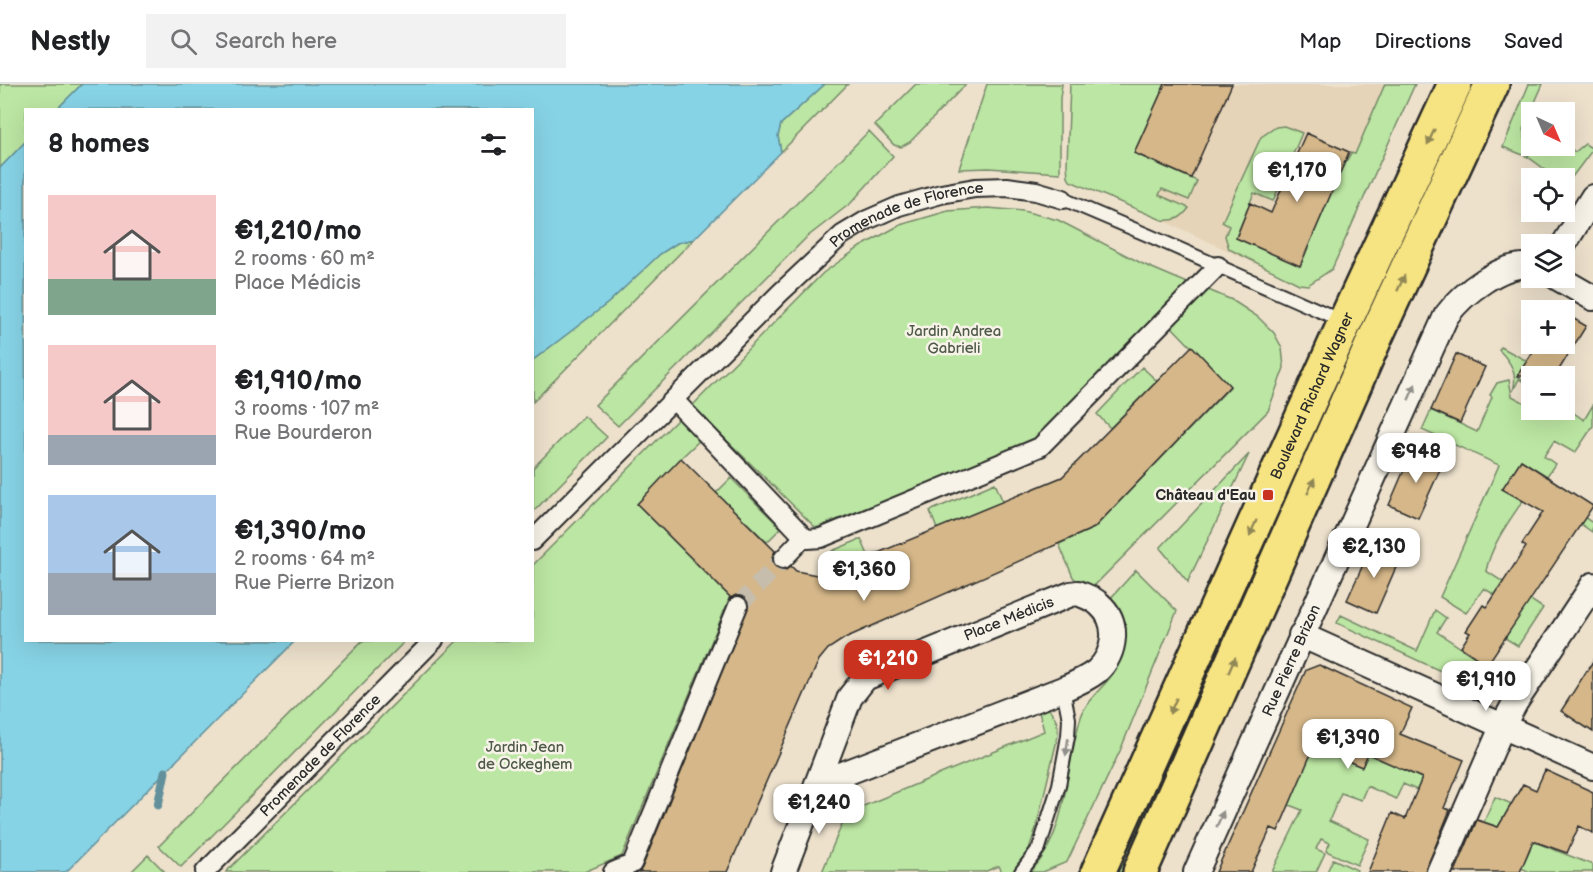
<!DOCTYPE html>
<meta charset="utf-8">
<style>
body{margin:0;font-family:"Balsamiq Sans",sans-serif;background:#f2f2f2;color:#202124;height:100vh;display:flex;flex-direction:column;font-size:22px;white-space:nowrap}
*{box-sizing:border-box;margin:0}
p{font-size:20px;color:#757577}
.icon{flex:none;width:33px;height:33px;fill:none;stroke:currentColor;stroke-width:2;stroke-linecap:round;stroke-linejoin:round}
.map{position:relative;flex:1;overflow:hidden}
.drawer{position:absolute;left:24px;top:24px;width:510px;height:534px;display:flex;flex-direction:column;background:#fff;border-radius:0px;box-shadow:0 6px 24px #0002}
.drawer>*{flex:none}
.needle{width:39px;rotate:136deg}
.controls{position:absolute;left:1521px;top:18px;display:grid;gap:12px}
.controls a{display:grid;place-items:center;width:54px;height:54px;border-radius:0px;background:#fff;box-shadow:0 6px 24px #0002;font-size:30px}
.price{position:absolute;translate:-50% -51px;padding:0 14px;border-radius:12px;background:#fff;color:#222;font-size:20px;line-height:39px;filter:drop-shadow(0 2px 3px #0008)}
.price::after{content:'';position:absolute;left:50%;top:36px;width:18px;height:14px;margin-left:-9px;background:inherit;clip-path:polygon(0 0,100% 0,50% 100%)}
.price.current{background:#c8321e;color:#fff}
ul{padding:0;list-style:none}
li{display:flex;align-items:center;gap:18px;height:150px;padding:0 24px}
li span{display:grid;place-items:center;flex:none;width:168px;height:120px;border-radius:0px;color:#555}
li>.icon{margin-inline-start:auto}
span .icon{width:72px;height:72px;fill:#fffc;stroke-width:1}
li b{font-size:26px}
h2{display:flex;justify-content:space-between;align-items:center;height:72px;padding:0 24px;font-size:26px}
header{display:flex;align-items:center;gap:36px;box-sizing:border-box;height:84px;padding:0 30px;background:#fff;border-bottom:2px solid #e0e0e0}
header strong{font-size:28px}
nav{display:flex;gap:33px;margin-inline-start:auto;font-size:21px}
.search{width:420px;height:54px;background:#f2f2f2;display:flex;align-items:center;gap:15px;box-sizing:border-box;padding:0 21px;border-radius:0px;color:#757577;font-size:22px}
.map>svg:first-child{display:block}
</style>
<header>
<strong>Nestly</strong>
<div class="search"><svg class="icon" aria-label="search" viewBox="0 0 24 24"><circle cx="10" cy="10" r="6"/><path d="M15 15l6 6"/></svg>Search here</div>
<nav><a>Map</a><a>Directions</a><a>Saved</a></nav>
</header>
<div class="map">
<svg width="1593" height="788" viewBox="0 0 1593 788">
<rect width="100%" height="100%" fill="#ede1cc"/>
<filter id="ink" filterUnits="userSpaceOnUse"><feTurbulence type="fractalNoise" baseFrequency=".0167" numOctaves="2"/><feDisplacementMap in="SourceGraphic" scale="12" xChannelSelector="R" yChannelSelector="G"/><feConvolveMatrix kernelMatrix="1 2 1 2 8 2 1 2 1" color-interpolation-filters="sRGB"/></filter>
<g filter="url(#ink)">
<path fill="#e6d4b8" d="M1114,0H1385L1299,200L1162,136L1074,98Z"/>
<path fill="#bce6a3" stroke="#748867" stroke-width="1.5" d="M0,0H82L57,25L26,26L25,58L0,84Z
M825,0H848L781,68L778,52L781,40Z
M916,0H966L910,58L901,63L894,61L875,41Z
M987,0H1062L1060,14V89L989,84L959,85Z
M1070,0H1165L1134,69L1197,97L1189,116L1162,105L1159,111L1189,124C1181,135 1175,137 1162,136L1070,97L1068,93L1067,80Z
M1385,0H1415L1332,185L1308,201L1299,200L1229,165L1225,152L1229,142L1222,138L1261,53L1276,43L1284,42L1302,49L1273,117L1254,109L1236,153L1300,182L1341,86L1351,69L1355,70Z
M1529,0H1543L1523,45L1528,72L1537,62H1564L1565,60L1575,68L1585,60L1593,65L1566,101L1564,94H1557L1528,73L1503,63Z
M869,47L893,72L851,119L807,153L618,342L595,321Z
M988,124L1023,127L1058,136L1145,181L1190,200L1036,356L816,444L692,322L823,189L860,163L900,141L948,127Z
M694,155L533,318V276L608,219L660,170L677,159Z
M1206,205L1232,216L1258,233L1274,249L1282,264L1284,284L1268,327L1091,505L1077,497L1073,493L1059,460L1094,444L1230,303L1170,241Z
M1501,263L1527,277L1518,292L1531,302L1519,295L1513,307C1518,290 1511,278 1499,266Z
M1142,283L1157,297L1110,344L1097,330Z
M1336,291L1343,294L1122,788H1113Z
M1509,296L1512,312L1525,319L1531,306L1532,326H1564L1565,323L1584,336L1593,321V342L1575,369L1554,357L1544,372L1555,380L1547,392L1521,376L1514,387L1593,439L1592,448L1545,415L1526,412C1510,436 1492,459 1486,487L1543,524L1518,562L1505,554L1521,528L1484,504L1466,529L1440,513L1499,381L1422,346L1431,326L1477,348L1492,313L1490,311L1497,299Z
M584,332L607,353L533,428V384Z
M679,334L701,355L681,374L730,513L622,772L584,788H226L457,557L532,556L533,481Z
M1249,370L1188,497V498L1160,464Z
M731,394L781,444L767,458L716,409Z
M995,399L1003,418L937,445L930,427Z
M861,455L869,473L839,485L832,467Z
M1136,486L1177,527L1120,667L1067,778L1043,788H1030C1069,750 1065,681 1081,633C1088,609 1115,598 1121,573C1127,549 1119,537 1109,516Z
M1435,526L1446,534L1437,548L1500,590L1488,609L1337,539L1341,531L1417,567Z
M362,557H405L181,783L159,762Z
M1046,622C1057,632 1060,643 1057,656L1036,744L1029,765L1012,788H1002L999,782L984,788H822L845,733L854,726L1044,647L1038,624Z
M1374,656L1399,684L1422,694L1417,706L1403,700L1396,715L1367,702L1361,716L1341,709L1329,737L1369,755L1357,781L1326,767L1330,759L1321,755L1316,765L1325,769L1316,788H1272L1302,726L1289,721L1312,662L1362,683Z
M1495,713L1536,730L1506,746L1484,738Z
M1527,755L1593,781V788H1530L1521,784L1530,765L1524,762Z
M148,771L165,788H131Z
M1333,775L1357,786L1356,788H1327Z"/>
<path fill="#87d3e6" stroke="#62909b" stroke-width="1.5" d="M82,0H825L781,40L778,52L781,68L694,155L677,159L660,170L608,219L533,276L532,26L57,25Z
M25,58L26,556L295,557L66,788H0V84Z"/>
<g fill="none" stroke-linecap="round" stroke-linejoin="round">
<path stroke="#62909b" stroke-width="9" d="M158,721L165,688"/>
</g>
<path fill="#d5b789" stroke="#2b2b2b" stroke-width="1.5" d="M1165,0H1232L1191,94L1134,69Z
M1306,49L1349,68L1300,182L1236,154L1250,119L1271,129Z
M1564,229L1586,242L1555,292H1517L1538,260H1564Z
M1192,262L1230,302L1094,444L845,554L828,565L819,576L727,788H639L642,784L749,521L746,515L742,511H736L729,515L730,513L637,420L681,374L775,467L772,473V479L776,483L786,486L791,482L796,487L822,492L1062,393Z
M1456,270L1485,283L1460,339L1431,326Z
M1413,365L1443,379L1418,434L1389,421Z
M1521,376L1593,422L1487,581L1461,563L1470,549L1466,547L1483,521L1487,523L1526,463L1522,460L1543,428L1502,405Z
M1372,461L1400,474L1376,529L1347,516Z
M1593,577V648L1561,627Z
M1319,581L1412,624L1400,650L1464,676L1444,724L1450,726L1425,788H1368L1392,729L1405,735L1422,694L1368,670L1362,683L1314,663L1278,747L1271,744L1251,788H1216L1306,586Z
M1545,686L1593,708V749L1579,742L1567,769L1533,757L1520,788H1455L1477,736L1498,743L1523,700L1536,706Z"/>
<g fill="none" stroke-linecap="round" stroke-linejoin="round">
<path stroke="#c6bdac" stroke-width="18" stroke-dasharray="18 9" stroke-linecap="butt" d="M738,522L783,475"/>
<g stroke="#2b2b2b" stroke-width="16">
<path id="service" d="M1063,115L1150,152L1345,238
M1021,788L1039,764L1059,701L1068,652L1069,635L1063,605"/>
</g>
<g stroke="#2b2b2b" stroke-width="22">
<g id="pedestrian">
<path d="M674,316L804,453L808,455L821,454L1040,363L1218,182"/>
<path id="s1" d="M532,457L780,209L842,151L867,136L899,122L941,110L975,104L1007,103L1036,107L1063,115"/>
<path d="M783,475L804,453"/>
<path id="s2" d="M205,788L434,556"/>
<path d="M613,788L632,780L738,522"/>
</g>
</g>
<g stroke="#2b2b2b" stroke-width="28">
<g id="minor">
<path d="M1564,160L1593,113"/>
<path d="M1558,194L1593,214"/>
<path d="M1078,509C1085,512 1094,515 1099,520C1120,538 1116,569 1097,587C1087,595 1075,600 1063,605L817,700L850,613L865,594L1071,510Z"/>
<path d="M1301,551L1593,683"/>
<path d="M783,788L817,700"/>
<path id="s3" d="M1196,788L1446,232C1463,209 1502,178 1532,182"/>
<path d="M1439,788L1503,641L1515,619L1593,501"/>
</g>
</g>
<g stroke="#2b2b2b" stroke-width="38">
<g id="primary">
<path id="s4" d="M1098,788L1345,238L1455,0"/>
<path d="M1140,788L1376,252L1492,0"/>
</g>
</g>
<use href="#service" stroke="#f7f3e8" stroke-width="12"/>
<use href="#pedestrian" stroke="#f7f3e8" stroke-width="18"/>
<use href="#minor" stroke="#f7f3e8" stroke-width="24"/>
<use href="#primary" stroke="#f6e381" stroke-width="33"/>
</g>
<defs><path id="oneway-solid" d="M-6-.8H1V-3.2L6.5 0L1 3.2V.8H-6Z" transform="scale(1.5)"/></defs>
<g fill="#908756">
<use href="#oneway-solid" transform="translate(1431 53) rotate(115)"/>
<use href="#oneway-solid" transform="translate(1401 199) rotate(-65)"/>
<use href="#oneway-solid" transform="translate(1311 402) rotate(-66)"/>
<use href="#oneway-solid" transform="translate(1253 444) rotate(114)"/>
<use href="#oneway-solid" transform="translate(1232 581) rotate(-66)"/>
<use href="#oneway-solid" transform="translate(1173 622) rotate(114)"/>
</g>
<g fill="#918f8a">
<use href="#oneway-solid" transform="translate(1412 308) rotate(-66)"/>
<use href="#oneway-solid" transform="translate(1067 663) rotate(98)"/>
<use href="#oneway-solid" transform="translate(1220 735) rotate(-66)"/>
</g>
</g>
<rect fill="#c8321e" stroke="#f7f3e8" stroke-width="2" x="1262" y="405" width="12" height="12" rx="3"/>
<g text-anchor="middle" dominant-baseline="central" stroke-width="5" stroke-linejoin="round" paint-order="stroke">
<g font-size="15" fill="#2b2b2b" stroke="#f7f3e8">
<text stroke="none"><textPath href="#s1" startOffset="504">Promenade de Florence</textPath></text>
<text stroke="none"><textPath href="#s4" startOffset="522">Boulevard Richard Wagner</textPath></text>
<text transform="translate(1009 535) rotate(-22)">Place Médicis</text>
<text stroke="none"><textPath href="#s3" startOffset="232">Rue Pierre Brizon</textPath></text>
<text stroke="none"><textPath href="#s2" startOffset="164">Promenade de Florence</textPath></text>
</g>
<g font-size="15" fill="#4f5a49" stroke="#f7f3e8">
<text x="954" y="247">Jardin Andrea<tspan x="954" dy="17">Gabrieli</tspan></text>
<text x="525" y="663">Jardin Jean<tspan x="525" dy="17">de Ockeghem</tspan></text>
</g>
<g font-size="15" font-weight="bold" fill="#2b2b2b" stroke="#f7f3e8" text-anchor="end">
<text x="1256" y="411">Château d'Eau</text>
</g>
</g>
</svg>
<div class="controls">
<a><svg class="needle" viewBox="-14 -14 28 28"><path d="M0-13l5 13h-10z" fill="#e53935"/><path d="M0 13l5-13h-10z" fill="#757577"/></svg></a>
<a><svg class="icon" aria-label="locate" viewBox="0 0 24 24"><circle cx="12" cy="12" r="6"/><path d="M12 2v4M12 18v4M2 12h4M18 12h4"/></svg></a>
<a><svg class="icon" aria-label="layers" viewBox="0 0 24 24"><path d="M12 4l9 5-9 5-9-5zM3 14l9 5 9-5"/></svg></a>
<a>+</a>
<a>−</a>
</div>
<b class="price" style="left:1297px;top:119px">€1,170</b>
<b class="price" style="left:1416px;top:400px">€948</b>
<b class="price" style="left:1374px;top:495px">€2,130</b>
<b class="price" style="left:864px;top:518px">€1,360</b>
<b class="price current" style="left:888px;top:607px">€1,210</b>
<b class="price" style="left:1486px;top:628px">€1,910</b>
<b class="price" style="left:1348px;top:686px">€1,390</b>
<b class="price" style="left:819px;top:751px">€1,240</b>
<section class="drawer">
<h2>8 homes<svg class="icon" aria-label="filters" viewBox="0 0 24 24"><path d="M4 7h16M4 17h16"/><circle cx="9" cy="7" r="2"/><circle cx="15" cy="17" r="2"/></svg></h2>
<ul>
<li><span style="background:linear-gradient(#f6c9c9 70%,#7fa58c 0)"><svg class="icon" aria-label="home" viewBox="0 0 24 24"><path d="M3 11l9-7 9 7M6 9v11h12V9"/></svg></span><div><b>€1,210/mo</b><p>2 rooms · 60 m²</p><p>Place Médicis</p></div></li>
<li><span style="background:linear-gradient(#f6c9c9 75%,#9aa5b1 0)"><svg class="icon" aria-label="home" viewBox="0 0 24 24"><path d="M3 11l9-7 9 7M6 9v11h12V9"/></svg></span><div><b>€1,910/mo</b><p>3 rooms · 107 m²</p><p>Rue Bourderon</p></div></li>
<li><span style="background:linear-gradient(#a9c7e8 65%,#9aa5b1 0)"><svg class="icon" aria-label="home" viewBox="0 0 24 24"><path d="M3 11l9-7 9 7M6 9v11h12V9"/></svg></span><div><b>€1,390/mo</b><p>2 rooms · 64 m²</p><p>Rue Pierre Brizon</p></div></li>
</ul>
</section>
</div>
